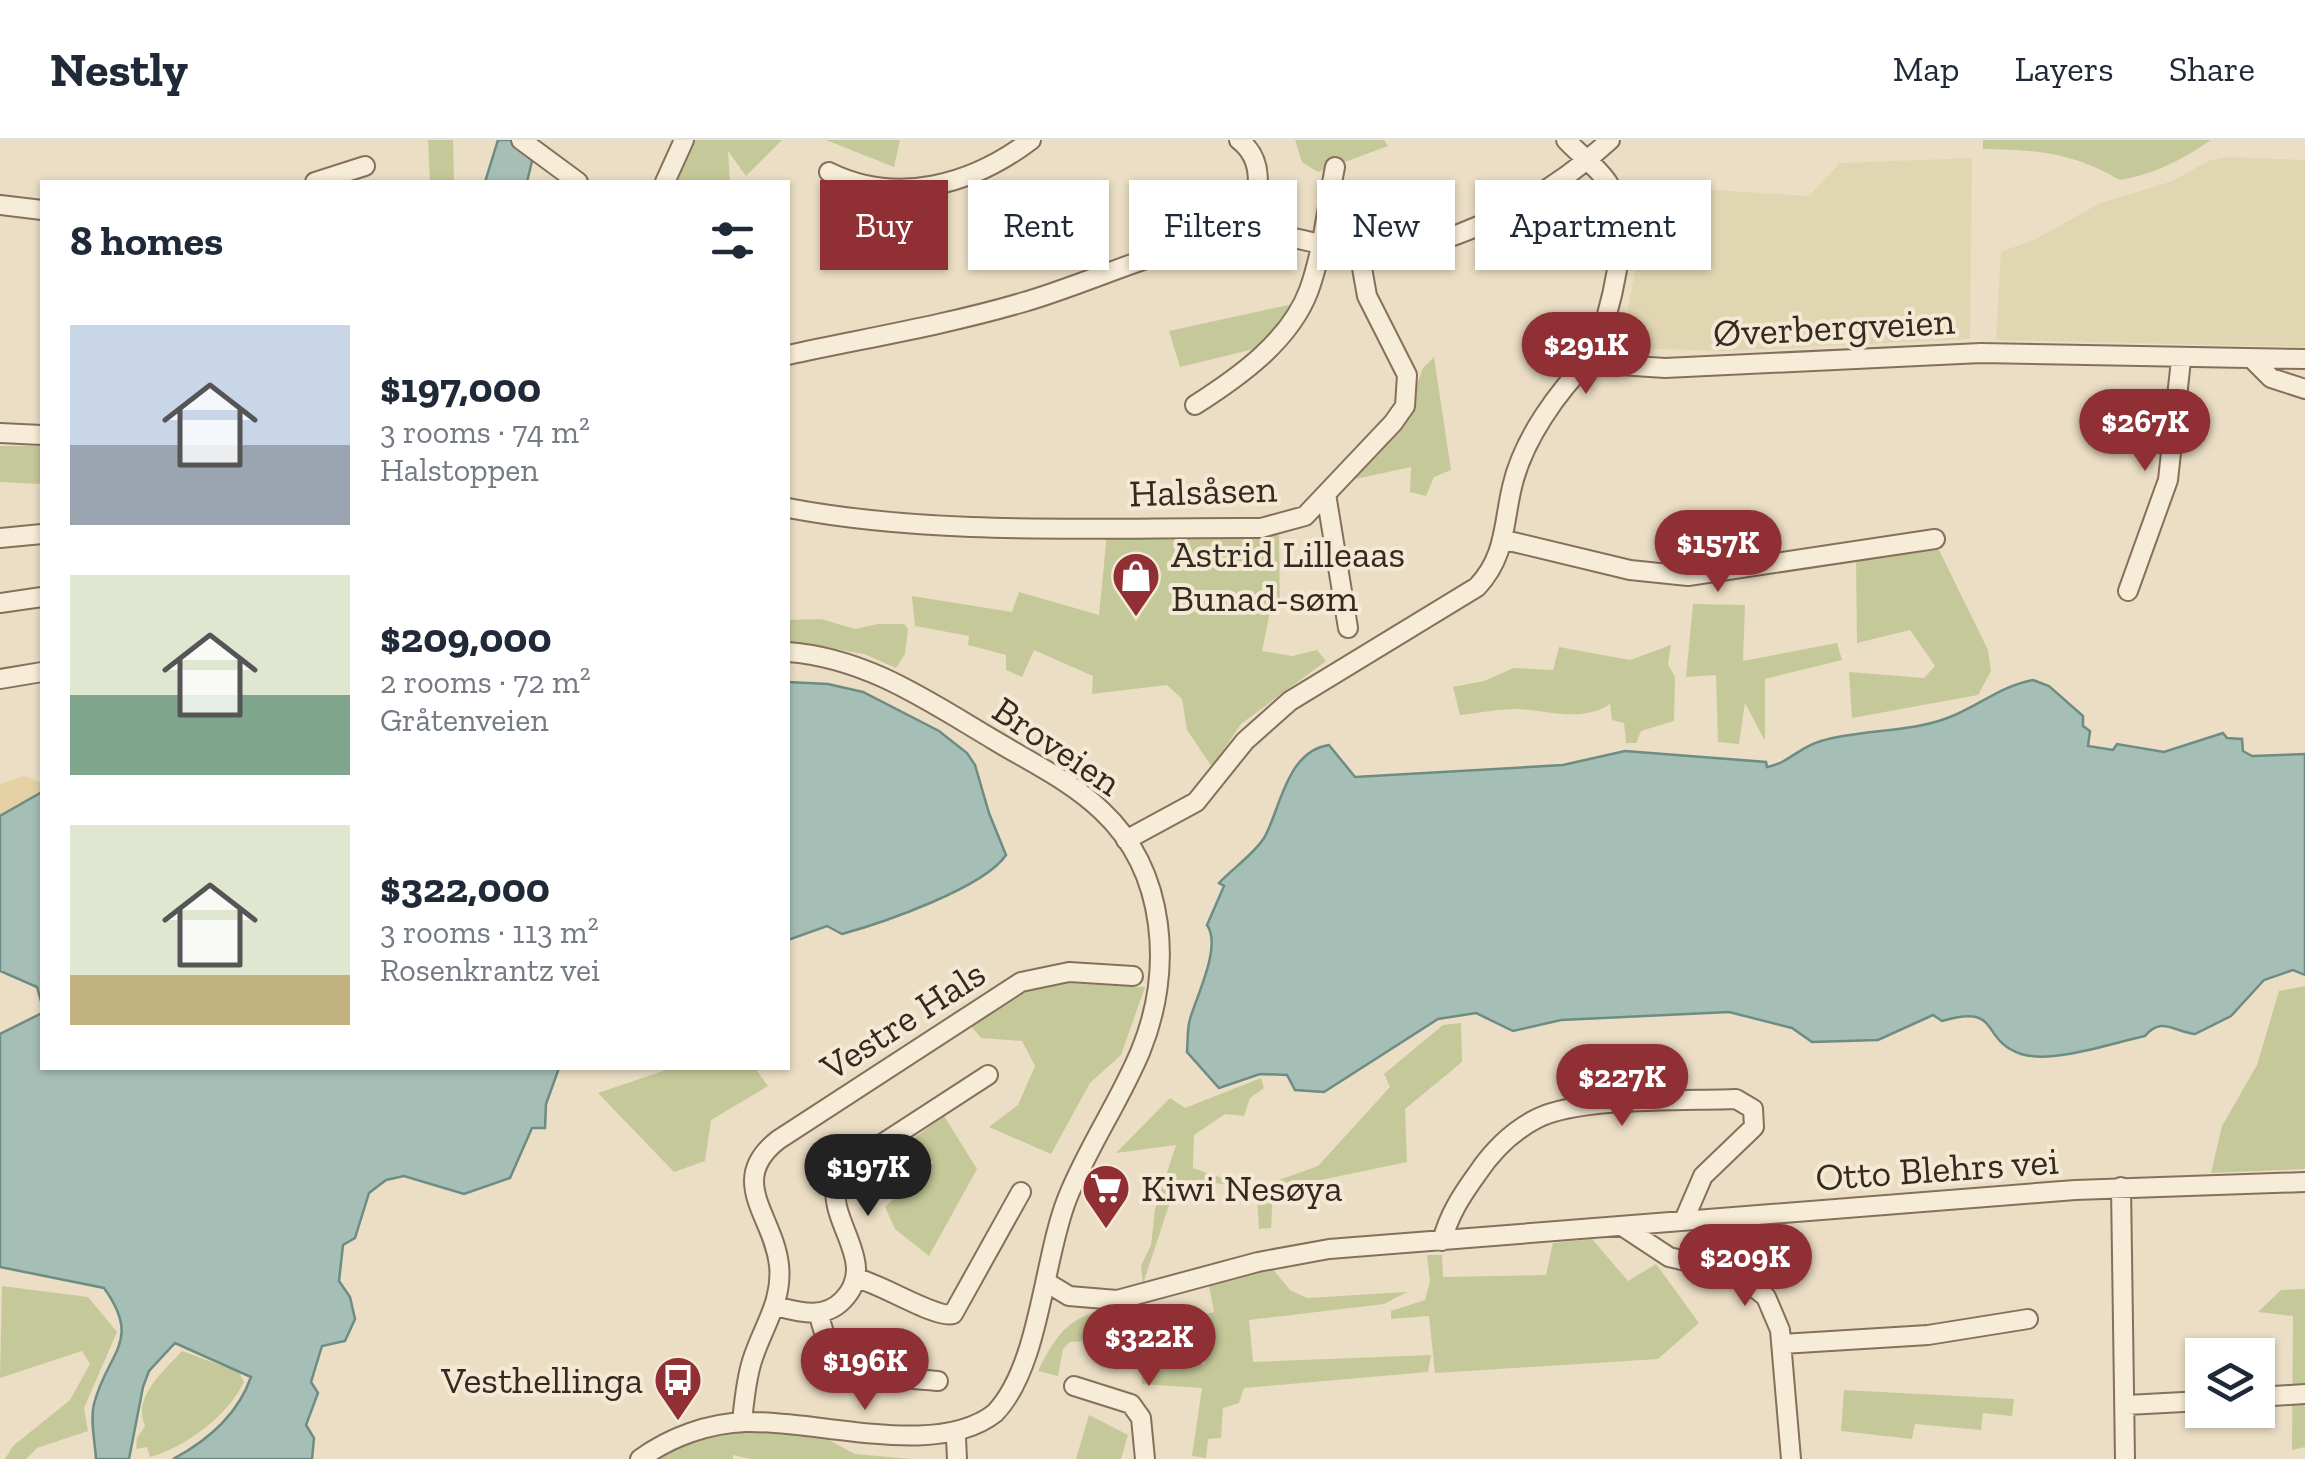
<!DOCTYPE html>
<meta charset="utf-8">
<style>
body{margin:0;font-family:"Zilla Slab",serif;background:#f2f2f3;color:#1f2937;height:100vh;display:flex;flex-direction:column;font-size:38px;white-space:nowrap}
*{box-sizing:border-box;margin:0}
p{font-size:32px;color:#747a83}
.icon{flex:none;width:55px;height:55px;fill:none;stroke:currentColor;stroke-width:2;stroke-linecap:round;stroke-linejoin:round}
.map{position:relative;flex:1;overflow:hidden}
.side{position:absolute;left:40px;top:40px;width:750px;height:890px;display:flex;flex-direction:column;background:#fff;border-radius:0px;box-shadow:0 2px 8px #0004}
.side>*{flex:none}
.guide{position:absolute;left:820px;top:40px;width:950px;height:90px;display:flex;gap:20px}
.tools{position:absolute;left:2185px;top:1198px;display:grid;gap:20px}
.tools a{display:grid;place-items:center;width:90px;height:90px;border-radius:0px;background:#fff;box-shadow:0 2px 8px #0004;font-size:50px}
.price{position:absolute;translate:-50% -85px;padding:0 22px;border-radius:35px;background:#903034;color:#fff;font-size:32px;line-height:65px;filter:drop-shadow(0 2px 5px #0008)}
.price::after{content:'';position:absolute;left:50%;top:60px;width:30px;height:22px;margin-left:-15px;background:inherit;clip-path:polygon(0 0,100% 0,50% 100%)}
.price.active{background:#222;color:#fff}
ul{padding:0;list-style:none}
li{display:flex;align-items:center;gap:30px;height:250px;padding:0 30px}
li span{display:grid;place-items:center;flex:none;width:280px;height:200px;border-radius:0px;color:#555}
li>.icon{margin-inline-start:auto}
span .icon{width:120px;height:120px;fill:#fffc;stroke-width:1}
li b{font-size:42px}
h2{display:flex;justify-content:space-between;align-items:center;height:120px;padding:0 30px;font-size:42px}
.pill{padding:0 35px;border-radius:0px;background:#fff;box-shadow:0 2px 8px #0004;font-size:35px;line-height:90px}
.pill.active{background:#903034;color:#fff}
header{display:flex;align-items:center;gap:60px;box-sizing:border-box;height:140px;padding:0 50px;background:#fff;border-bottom:2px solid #e0e1e3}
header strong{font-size:48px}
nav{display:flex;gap:55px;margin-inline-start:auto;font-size:35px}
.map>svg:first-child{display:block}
</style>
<header>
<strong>Nestly</strong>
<nav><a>Map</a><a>Layers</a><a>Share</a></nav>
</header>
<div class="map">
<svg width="2305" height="1319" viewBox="0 0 2305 1319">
<rect width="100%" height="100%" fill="#ebdec5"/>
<path fill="#e0d7b2" d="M2229,17L2305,20V207L1996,200L2001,112L2036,99L2100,63L2173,41L2208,21Z
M1972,18L1970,199L1724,211L1620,208L1636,127L1631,63L1699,49L1809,56L1840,23Z"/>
<path fill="#c5c999" d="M428,0H453L454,42H430Z
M695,0H782L746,36L728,11L730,42H674Z
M826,0H900L894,27Z
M1295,0H1384L1388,6L1318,32L1302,22Z
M1983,0H2211C2182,20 2155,34 2120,40C2071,12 2038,10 1983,9Z
M1293,164L1258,208L1180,227L1169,191Z
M1434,217L1451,330L1434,337L1426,356L1410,352L1411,327L1346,341L1409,265L1423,228Z
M0,306H42V344L0,342Z
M1107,394L1279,395L1280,470L1270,472L1262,511L1292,516L1317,510L1326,521L1241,584L1212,627L1187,590L1182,559L1167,545L1092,554L1093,536L1034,510L1022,537L1006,530V515L968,505L969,496L915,486L912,456L1012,472L1019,452L1099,475Z
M1939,410L1988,510L1991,531L1978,555L1852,578L1849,532L1924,538L1935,526L1910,490L1857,503L1856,419Z
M1693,464L1745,465L1743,521L1837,503L1842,520L1765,539V601L1745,563L1739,604L1718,602L1716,535L1686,537Z
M821,479L855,489L878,484H904L908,489L905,514L896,528L864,514L788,501V480Z
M1671,505L1668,524L1675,537L1674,581L1641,591L1636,603H1626L1624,583L1612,580L1610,564C1582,583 1548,570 1516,569C1498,569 1479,573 1460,575L1453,547L1484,541L1514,528L1553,530L1559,507L1630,520Z
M1065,843L1145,847L1121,915L1090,943L1051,1014L989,987L1018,965L1035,926L1022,901L981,898L971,886L1026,851Z
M2305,846V1029L2211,1033L2222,986L2257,925L2279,851Z
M1461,883L1462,922L1405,969L1407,1022L1273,1050L1271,1088L1259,1089L1257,1055L1262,1046L1318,1026L1390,947L1384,934L1443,885Z
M672,928H755L768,946L711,980L705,1021L674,1032L598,953Z
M1261,938L1264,948L1250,958L1244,976L1225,974L1194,995L1193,1028L1242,1045L1177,1041L1143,1144L1141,1126L1151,1105L1155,1069L1176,1005L1116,1013L1170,958L1185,968Z
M944,976L977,1029L929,1116L895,1089L885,1067L933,1023L914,998Z
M1592,1099L1628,1141L1656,1124L1699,1183L1658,1219L1435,1233L1429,1176L1391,1179V1171L1425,1160L1430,1141L1427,1115H1442L1443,1137L1546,1135L1553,1103Z
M1271,1127L1290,1150L1307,1158L1407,1152L1384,1164L1249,1180L1253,1222L1431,1215L1428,1232L1244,1248L1239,1263L1223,1268L1221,1298L1208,1299L1206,1318L1192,1316L1202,1248L1142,1244L1141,1213L1169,1224H1205L1203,1191L1179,1192L1175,1183L1214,1172L1209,1146Z
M2,1146L88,1157L117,1192L84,1268L88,1291L37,1308L26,1319H5L13,1306L70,1260L90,1224L82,1211L0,1238Z
M2305,1149V1307L2292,1310L2293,1176L2258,1172L2281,1150Z
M1136,1164L1143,1197L1070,1202L1063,1209L1058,1236L1038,1231C1066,1176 1077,1175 1136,1164Z
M182,1211L239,1232L244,1242C228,1276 184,1308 150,1317L147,1307L136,1309L137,1298L145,1286C132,1257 164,1231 182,1211Z
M1844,1250L2014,1259L2012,1276L1983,1273L1981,1290L1915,1284L1912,1299L1841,1291Z
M1089,1275L1128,1295L1121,1319H1076Z
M744,1289L827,1299L855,1314L912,1319H750L733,1315V1319H647L714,1291Z"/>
<path fill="#e5d1a3" d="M24,636L42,643V652L0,676V644Z"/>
<path fill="#a6bfb6" stroke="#6d8c83" stroke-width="2.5" d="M498,0H537L527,42H485Z
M2033,540L2049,546L2083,576V586L2090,591L2088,606L2113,610L2117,604L2164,612L2223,593L2227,598L2242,599L2243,611L2252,616L2305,614V835L2293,830L2264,840L2231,876L2195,894C2174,892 2162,876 2145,896C2112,903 2053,924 2021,914C1979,900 2002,863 1942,881L1933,875L1878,900L1812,902L1792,888L1729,872L1561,880L1513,891L1476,873L1438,879L1324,952L1295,950L1287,935L1260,934L1219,948L1187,912C1188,901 1187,889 1190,879C1197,855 1222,806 1207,785L1224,746L1219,743C1232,729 1254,714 1264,698C1280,671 1286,611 1329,605L1355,637L1563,625L1625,611L1766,622L1767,627C1789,623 1799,607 1821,601C1862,589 1910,593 1950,577C1980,565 2001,546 2033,540Z
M788,542L828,544L863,552L939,591L967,613L975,625L989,673L1006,715C984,748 882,783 842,794L827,786L788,800Z
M42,652V865L37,847L0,831V676Z
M42,873V928H559L546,964L545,988H532L510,1038L464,1054L404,1036L386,1040L369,1053L355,1098L343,1105L339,1141L350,1157L355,1179L345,1201L322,1206L311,1242L318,1253L306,1285L314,1298L312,1319H173C207,1301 238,1274 251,1237L175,1203L149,1231L143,1247L129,1319H96C95,1302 90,1280 94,1264C107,1212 143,1202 104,1148L0,1127V894Z"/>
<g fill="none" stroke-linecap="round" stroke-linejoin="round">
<g stroke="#85705c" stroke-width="22">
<path id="minor" d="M521,0L578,42
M1239,0C1270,24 1255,61 1248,94
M1566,0C1580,15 1600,29 1610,46C1635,85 1609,177 1592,217
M829,32C898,66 973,44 1031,0
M315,42L365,26
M665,42L684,0
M0,65L42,70
M788,215C866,198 946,185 1024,162C1093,142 1177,100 1248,94C1286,91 1322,108 1360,111C1444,117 1550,56 1610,0
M2253,220L2271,238L2305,249
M1195,265C1239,237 1290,201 1309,150C1323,111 1327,67 1335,27
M0,293L42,295
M1326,354L1348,488
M788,368C941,397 1105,387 1261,388L1305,376L1393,283L1405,266L1407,235L1367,156L1359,111
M0,398L42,394
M1505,400L1630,430L1688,436L1935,399
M2128,451L2168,340L2181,220
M0,463L42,457
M0,539L42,532
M1126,700L1196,662L1245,601L1290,561L1477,447C1506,416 1503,385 1512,347C1523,299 1558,251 1592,217L1619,225L1665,228L1981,213L2305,219
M2121,1047L2125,1319
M1622,1086L1669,1117L1736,1133L1766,1157L1780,1190L1791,1319
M1442,1101C1449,1075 1461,1056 1477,1034C1493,1010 1512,991 1538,978C1581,957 1686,961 1736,959L1753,969L1754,987L1703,1036L1684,1080
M856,1138C882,1144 936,1179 953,1174L1021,1052
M1046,1142L1069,1156L1117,1160L1258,1122L1329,1109L2075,1050L2305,1042
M775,1166C799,1172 824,1180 843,1160C880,1122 825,1081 837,1040L871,1011L988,935
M819,1173C830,1241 884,1236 938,1241
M1782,1204L1928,1195L2028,1179
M1074,1246L1131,1264L1141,1278L1145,1319
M2258,1257L2305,1254
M2127,1265L2202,1261
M742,1282C744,1262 746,1240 752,1221C762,1188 783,1162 779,1125C774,1076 726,1041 778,1000L1021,842L1069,832L1133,836
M956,1298L957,1319
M640,1319C670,1297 709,1283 746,1282C819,1280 937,1319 995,1273C1040,1226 1043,1120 1067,1059C1087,1008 1120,961 1141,910C1173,831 1167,732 1102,671C1071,641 1030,622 994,600C928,561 867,518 788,512"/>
</g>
<use href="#minor" stroke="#f6ecd7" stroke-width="18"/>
</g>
<defs>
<g id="shop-pin" transform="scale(2.5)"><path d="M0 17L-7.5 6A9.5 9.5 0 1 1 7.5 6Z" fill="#903034" stroke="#f3e9d4"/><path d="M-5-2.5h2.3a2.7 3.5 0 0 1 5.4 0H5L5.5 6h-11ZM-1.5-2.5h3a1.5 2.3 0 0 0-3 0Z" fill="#fff"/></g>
<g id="supermarket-pin" transform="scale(2.5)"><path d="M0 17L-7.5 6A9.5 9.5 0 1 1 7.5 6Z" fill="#903034" stroke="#f3e9d4"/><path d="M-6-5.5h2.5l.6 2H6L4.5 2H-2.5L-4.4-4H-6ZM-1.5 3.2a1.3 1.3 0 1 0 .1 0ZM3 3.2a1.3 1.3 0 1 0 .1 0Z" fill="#fff"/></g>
<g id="bus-pin" transform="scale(2.5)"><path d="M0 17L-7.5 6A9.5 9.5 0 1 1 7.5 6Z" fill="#903034" stroke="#f3e9d4"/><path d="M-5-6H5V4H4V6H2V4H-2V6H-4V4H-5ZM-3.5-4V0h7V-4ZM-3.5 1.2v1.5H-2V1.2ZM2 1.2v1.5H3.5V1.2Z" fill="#fff"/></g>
</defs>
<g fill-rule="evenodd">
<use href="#shop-pin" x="1136" y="436"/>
<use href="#supermarket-pin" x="1106" y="1048"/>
<use href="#bus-pin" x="678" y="1240"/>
</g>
<g text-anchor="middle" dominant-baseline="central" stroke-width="8" stroke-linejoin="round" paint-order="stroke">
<g font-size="38" fill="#36291f" stroke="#f3e9d4">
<text transform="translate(1834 187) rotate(-3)">Øverbergveien</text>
<text transform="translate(1203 351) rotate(-2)">Halsåsen</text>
<text transform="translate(1057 606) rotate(34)">Broveien</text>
<text transform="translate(903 880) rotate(-33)">Vestre Hals</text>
<text transform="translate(1937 1029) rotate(-4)">Otto Blehrs vei</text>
</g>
<g font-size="38" fill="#36291f" stroke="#f3e9d4" text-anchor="start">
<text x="1171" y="414">Astrid Lilleaas<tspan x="1171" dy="44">Bunad-søm</tspan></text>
<text x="1141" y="1048">Kiwi Nesøya</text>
<text x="643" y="1240" text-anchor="end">Vesthellinga</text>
</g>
</g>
</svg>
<div class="tools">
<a><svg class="icon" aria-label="layers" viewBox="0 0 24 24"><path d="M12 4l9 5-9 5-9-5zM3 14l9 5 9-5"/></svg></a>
</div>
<b class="price" style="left:1586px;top:257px">$291K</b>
<b class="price" style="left:2145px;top:334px">$267K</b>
<b class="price" style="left:1718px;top:455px">$157K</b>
<b class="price" style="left:1622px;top:989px">$227K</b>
<b class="price active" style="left:868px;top:1079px">$197K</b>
<b class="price" style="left:1745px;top:1169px">$209K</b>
<b class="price" style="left:1149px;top:1249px">$322K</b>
<b class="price" style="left:865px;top:1273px">$196K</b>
<div class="guide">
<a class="pill active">Buy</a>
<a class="pill">Rent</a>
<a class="pill">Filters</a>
<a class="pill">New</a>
<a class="pill">Apartment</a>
</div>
<section class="side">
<h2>8 homes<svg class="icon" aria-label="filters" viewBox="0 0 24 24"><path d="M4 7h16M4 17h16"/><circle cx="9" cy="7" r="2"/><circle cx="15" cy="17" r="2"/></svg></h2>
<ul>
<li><span style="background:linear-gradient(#c9d6e8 60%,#9aa5b1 0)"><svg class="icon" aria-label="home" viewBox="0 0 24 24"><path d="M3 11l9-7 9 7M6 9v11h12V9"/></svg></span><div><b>$197,000</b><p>3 rooms · 74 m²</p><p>Halstoppen</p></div></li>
<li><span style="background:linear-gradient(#dfe7d0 60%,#7fa58c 0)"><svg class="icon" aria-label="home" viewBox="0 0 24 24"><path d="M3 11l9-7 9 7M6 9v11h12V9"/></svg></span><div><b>$209,000</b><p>2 rooms · 72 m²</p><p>Gråtenveien</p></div></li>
<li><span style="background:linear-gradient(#dfe7d0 75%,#c2b280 0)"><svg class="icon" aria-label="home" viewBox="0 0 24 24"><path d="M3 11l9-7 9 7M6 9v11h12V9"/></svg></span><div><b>$322,000</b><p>3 rooms · 113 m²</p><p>Rosenkrantz vei</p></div></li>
</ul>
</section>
</div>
